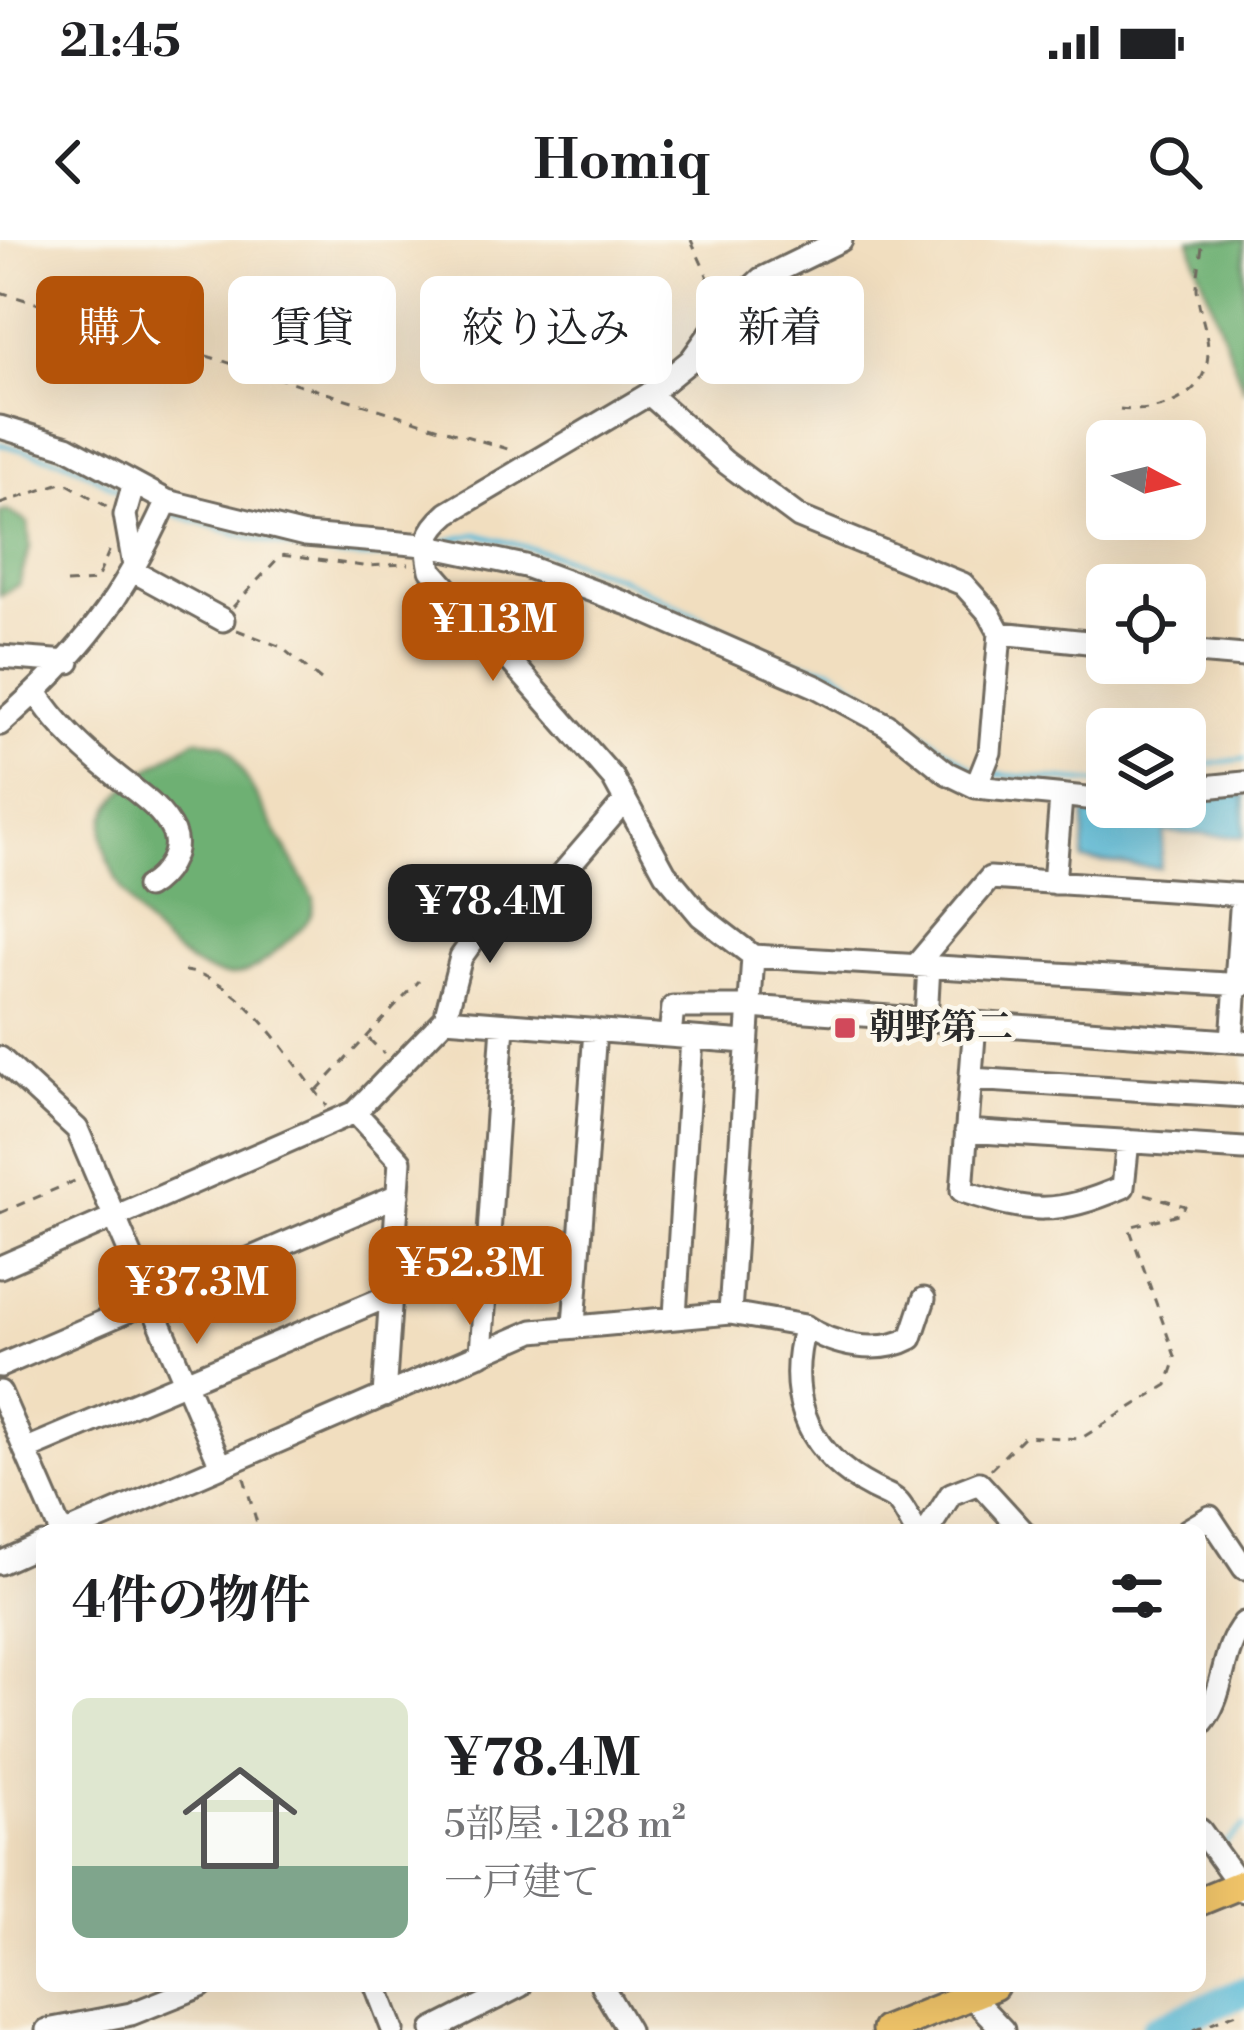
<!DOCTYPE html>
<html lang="ja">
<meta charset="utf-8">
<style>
body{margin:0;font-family:"Libre Bodoni","Noto Serif JP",serif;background:#f6f6f6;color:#202124;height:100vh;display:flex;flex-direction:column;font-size:45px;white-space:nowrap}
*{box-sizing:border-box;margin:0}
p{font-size:39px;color:#757577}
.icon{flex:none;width:66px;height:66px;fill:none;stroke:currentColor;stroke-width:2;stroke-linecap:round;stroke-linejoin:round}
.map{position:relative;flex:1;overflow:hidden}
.side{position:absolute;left:36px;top:1284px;width:1170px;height:468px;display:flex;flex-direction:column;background:#fff;border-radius:18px;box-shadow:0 12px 48px #0002}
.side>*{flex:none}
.guide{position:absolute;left:36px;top:36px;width:1173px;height:108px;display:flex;gap:24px}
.needle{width:78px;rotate:97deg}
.fabs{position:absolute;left:1086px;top:180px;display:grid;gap:24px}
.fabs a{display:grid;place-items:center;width:120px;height:120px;border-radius:18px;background:#fff;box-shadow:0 12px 48px #0002;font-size:60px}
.price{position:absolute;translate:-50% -102px;padding:0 27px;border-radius:24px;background:#b45309;color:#fff;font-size:39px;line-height:78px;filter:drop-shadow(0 3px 6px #0008)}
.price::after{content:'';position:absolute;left:50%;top:72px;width:36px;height:27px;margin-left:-18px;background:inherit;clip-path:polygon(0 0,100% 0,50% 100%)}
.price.on{background:#222;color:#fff}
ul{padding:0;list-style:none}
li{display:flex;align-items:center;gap:36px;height:300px;padding:0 36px}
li+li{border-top:3px solid #e0e0e0}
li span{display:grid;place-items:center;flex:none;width:336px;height:240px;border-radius:18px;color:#555}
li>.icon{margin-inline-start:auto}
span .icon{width:144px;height:144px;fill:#fffc;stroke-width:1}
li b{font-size:51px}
h2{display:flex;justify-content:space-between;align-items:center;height:144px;padding:0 36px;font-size:51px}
.pill{padding:0 42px;border-radius:18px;background:#fff;box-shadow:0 12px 48px #0002;font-size:42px;line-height:108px}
.pill.on{background:#b45309;color:#fff}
.status{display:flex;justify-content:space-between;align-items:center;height:84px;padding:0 60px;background:#fff;direction:ltr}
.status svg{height:33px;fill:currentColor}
header{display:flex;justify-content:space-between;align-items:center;height:156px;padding:0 36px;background:#fff;font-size:54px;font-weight:700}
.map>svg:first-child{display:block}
</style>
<div class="status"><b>21:45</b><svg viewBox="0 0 49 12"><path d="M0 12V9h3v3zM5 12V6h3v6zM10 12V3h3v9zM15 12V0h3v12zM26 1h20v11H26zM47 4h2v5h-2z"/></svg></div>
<header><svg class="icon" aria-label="back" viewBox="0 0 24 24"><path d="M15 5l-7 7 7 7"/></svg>Homiq<svg class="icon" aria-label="search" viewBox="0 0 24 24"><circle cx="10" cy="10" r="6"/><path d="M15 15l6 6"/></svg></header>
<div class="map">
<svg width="1244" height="1790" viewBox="0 0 1244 1790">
<rect width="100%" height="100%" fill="#fbf7ec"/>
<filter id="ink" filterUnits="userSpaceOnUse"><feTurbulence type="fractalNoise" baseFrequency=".00833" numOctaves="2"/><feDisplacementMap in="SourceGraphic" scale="24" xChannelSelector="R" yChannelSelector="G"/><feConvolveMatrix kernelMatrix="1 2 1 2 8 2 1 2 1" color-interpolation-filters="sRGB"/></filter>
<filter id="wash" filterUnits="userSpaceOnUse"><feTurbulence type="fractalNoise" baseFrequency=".004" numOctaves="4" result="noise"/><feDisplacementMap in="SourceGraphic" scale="48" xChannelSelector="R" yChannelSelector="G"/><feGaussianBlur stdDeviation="2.7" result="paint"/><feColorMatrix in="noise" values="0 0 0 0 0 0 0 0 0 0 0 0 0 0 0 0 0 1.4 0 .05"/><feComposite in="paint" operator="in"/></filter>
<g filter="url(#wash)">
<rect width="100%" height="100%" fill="#f1debf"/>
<path fill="#6eb073" stroke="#4c6e4f" stroke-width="3" d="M1190,0H1244V151L1196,21Z
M8,271L28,283L30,307L19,344L0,356V272Z
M196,499L223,504L232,513L314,659C314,681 300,689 285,703C271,715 258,730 239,734C178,748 85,625 106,576C120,542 166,519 196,499Z"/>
<path fill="#5abbd8" stroke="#427382" stroke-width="3" d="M1228,554L1244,555V597L1164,592L1160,628L1083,620L1085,570L1185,567V560Z"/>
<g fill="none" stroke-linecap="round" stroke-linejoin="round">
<path stroke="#5abbd8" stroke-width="4.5" d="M0,204L68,222L122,252
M171,273C245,297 334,328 412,314
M445,301L477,294L549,313L619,337L786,419L833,429L973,528
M1185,527L1244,519
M990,534L1107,543
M1220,1608L1244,1586"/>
<path stroke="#5abbd8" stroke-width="30" d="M1155,1790L1244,1752"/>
</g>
</g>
<g filter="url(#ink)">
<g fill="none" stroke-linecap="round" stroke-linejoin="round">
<g stroke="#706a5f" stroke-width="27">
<path id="minor" d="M841,0L761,39L725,73L691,120L649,154L448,273C426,292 425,302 431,330L613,538L665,633L701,676L753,716L1244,745
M649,154L725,222L799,277L963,344L989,373L1000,393L990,512L976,547
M0,187L67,207L167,261L305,295L425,305L525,326L628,364L817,447L887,485L947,533L976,547L1107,560
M134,243L125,275L135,332L223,380
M1000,393L1107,404
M1185,411L1244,416
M0,417L69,422
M36,452C54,481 85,511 113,533C133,550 161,566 173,592C182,613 164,637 147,647
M0,484C82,412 122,361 167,261
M1185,549L1244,543
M1054,643L1061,558
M917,724L990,638L1244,655
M445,779L746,802
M926,780L929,725
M975,783L962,951C1031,973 1055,976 1123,947L1128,901
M670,796L673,767H750L1244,802
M1232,801L1242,655
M0,818L77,889L221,1226
M971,839L1244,856
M355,872L400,921L384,1156
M966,891L1244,909
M0,1027L355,872L445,779L461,717L474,699L530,671L623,563
M730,1073L753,716
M675,1076L692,798
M574,1085L595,790
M805,1086C833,1106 879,1115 911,1098L924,1059
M481,1114L503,785
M0,1126L398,955
M0,1152L60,1290
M25,1210L391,1055
M74,1290L533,1091L730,1073L805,1086C786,1150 804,1207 862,1242C897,1263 893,1248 915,1290
M928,1290L951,1254L979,1243L1022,1290
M1188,1290L1210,1277L1244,1328
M0,1323L42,1304
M1200,1485C1226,1457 1219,1413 1244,1383
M1200,1590L1244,1651
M376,1746L393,1790
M602,1746L628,1790
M961,1746L1003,1790
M47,1790L131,1774L201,1746
M433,1790L520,1746"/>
</g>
<g stroke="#706a5f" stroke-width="33">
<path id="major" d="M1200,1661L1244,1643
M886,1790L994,1746"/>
</g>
<path stroke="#706a5f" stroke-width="3" stroke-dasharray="9 9" stroke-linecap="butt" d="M691,0L715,53
M0,52L514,211
M1120,169C1157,174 1208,159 1208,111C1208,89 1197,68 1197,47C1198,31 1201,15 1203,0
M0,264L64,242L108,267
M66,343L96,341L110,309
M233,367L281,315L363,326L409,324
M237,390L281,407L321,440
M184,731C242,736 292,822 327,866
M369,799L384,814
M317,850L419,741
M0,973L77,940
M991,1229L1024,1196L1080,1199L1167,1145L1176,1119L1129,987L1182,973L1185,966L1142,953
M244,1238L259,1290
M1194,1790L1244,1770"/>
<use href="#minor" stroke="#fff" stroke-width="21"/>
<use href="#major" stroke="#f0c469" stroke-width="27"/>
</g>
</g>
<rect fill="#d1495b" stroke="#fbf7ec" stroke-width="4.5" x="833" y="776" width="24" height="24" rx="6"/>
<g text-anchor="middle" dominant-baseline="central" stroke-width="9" stroke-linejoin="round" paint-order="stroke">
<g font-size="36" font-weight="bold" fill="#2b2b2b" stroke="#fbf7ec" text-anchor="start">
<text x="869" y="788">朝野第二</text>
</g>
</g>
</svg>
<div class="fabs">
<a><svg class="needle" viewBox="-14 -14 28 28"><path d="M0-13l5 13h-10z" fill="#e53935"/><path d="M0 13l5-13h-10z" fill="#757577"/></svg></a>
<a><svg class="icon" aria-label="locate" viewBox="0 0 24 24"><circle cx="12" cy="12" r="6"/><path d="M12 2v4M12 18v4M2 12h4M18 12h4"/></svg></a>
<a><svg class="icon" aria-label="layers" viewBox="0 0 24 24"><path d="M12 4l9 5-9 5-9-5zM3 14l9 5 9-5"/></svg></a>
</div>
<b class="price" style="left:493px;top:444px">¥113M</b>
<b class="price on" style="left:490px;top:726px">¥78.4M</b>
<b class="price" style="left:470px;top:1088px">¥52.3M</b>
<b class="price" style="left:197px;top:1107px">¥37.3M</b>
<div class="guide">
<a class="pill on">購入</a>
<a class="pill">賃貸</a>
<a class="pill">絞り込み</a>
<a class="pill">新着</a>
</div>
<section class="side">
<h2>4件の物件<svg class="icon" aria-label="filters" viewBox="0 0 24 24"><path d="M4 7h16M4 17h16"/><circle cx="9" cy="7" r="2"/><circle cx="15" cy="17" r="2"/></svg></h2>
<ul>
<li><span style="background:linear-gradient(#dfe7d0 70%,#7fa58c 0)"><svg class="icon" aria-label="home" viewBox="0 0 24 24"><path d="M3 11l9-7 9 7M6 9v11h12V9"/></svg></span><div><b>¥78.4M</b><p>5部屋 · 128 m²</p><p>一戸建て</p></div></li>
</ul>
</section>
</div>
